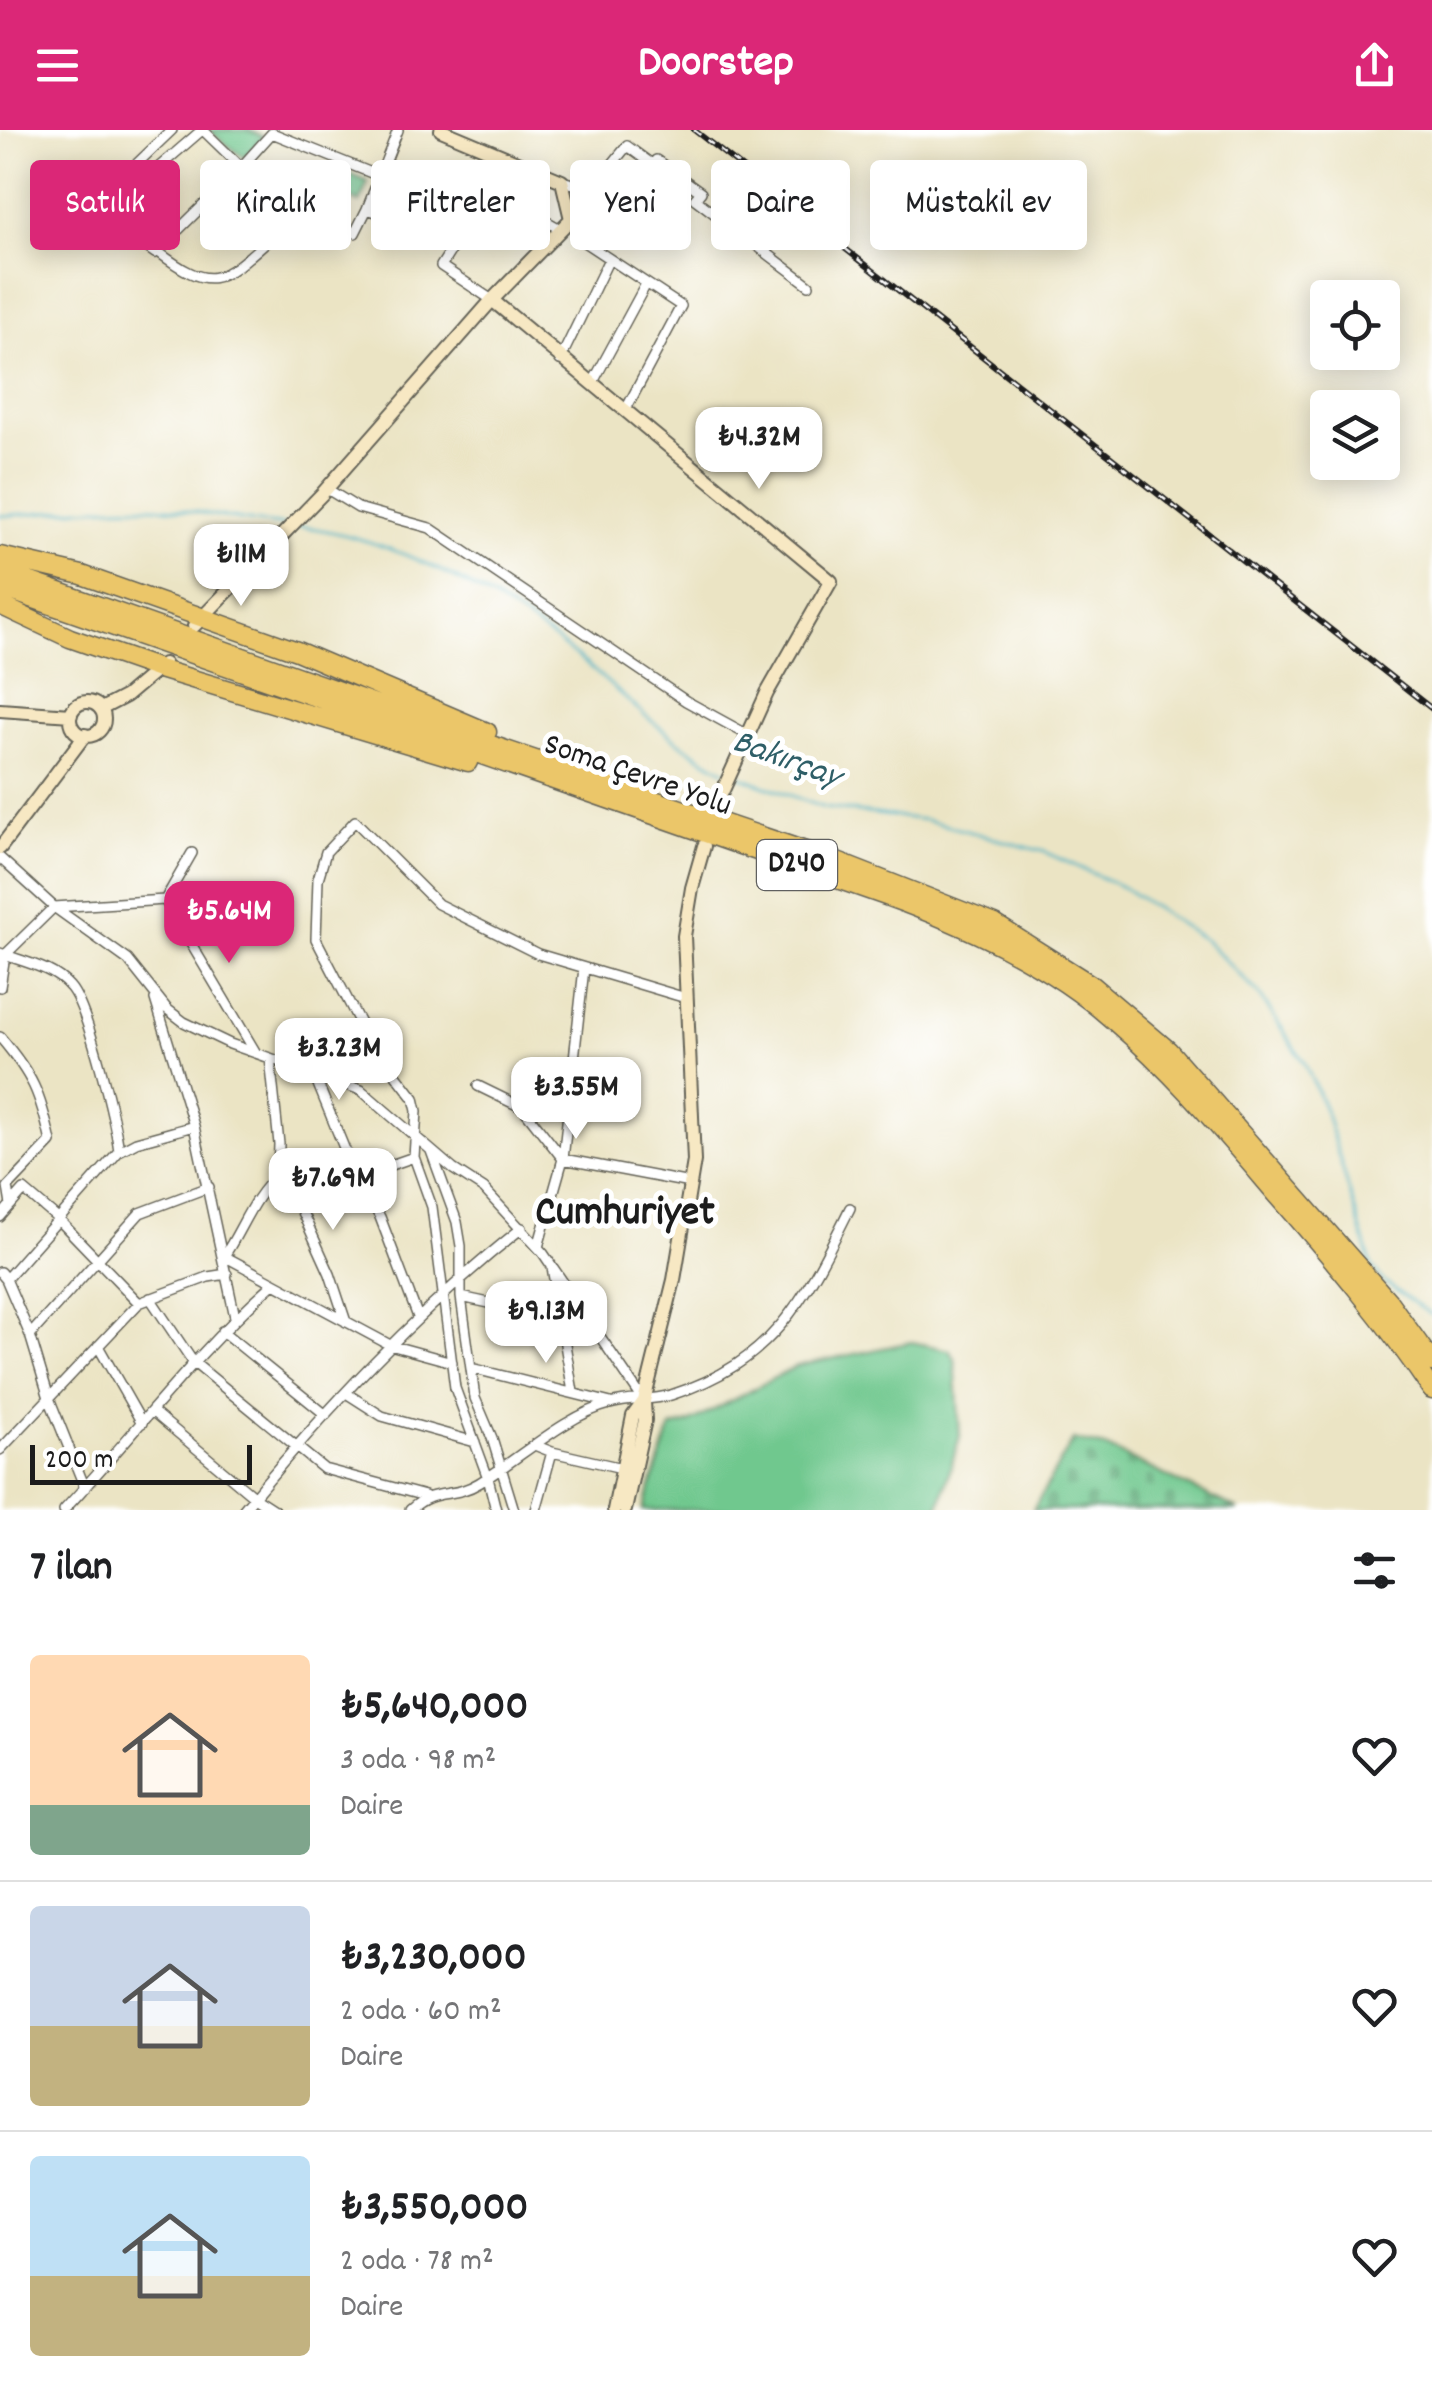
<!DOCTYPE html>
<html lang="tr">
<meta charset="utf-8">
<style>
body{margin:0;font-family:Dekko,sans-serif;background:#f6f6f6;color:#202124;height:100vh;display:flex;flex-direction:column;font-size:38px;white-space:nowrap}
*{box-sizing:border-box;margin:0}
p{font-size:32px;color:#757577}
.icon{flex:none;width:55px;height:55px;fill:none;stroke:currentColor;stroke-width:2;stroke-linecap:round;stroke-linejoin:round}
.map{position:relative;height:1380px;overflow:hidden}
.drawer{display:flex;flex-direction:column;background:#fff;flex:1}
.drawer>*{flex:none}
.top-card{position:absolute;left:30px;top:30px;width:1372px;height:90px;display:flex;gap:20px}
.fabs{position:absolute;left:1310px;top:150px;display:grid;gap:20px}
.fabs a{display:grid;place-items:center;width:90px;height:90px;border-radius:10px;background:#fff;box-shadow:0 5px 25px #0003;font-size:50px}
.scale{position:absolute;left:30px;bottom:25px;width:222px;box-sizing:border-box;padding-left:10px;border:5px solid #1c1c1c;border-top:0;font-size:28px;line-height:35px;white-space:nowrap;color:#1c1c1c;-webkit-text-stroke:8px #fff;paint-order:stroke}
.price{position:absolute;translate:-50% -85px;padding:0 22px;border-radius:20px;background:#fff;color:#222;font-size:32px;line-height:65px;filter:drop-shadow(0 2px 5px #0008)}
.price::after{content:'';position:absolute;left:50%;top:60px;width:30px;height:22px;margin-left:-15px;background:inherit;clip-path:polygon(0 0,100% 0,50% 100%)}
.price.selected{background:#db2777;color:#fff}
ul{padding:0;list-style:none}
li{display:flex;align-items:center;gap:30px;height:250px;padding:0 30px}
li+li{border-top:2px solid #e0e0e0}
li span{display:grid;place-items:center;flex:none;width:280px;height:200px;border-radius:10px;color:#555}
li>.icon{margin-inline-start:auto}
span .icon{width:120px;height:120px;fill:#fffc;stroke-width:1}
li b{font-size:42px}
h2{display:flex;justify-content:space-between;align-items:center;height:120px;padding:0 30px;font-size:42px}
.chip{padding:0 35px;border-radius:10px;background:#fff;box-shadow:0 5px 25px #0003;font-size:35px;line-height:90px}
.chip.selected{background:#db2777;color:#fff}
header{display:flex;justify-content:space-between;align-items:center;height:130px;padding:0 30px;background:#db2777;color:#fff;font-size:45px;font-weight:800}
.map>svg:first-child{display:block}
</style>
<header><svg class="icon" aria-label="menu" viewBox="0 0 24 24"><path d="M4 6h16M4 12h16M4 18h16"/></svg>Doorstep<svg class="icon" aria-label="share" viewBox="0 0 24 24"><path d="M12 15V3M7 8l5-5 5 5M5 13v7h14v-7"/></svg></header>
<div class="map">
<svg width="1432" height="1380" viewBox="0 0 1432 1380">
<defs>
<pattern id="cemetery-stones" width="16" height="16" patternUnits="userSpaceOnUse" patternTransform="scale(2.5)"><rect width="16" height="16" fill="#70c88e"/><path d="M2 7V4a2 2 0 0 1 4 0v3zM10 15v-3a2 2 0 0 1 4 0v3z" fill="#60ab7a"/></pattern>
<pattern id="park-crowns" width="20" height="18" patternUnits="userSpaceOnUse" patternTransform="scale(2.5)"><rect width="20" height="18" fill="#70c88e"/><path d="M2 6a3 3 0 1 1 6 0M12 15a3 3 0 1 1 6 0" fill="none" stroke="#60ab7a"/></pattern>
</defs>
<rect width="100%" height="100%" fill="#fff"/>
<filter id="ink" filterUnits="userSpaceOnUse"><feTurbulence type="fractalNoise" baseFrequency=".01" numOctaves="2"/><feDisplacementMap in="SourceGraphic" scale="20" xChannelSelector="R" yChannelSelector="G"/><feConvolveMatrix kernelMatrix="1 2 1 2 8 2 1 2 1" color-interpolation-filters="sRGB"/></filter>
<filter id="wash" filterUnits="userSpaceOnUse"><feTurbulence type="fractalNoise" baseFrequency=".0048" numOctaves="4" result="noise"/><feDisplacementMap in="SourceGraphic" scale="40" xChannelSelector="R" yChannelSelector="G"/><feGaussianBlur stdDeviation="2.25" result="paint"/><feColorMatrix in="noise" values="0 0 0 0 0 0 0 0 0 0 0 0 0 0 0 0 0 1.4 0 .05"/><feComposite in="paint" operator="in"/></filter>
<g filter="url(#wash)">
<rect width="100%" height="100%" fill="#ebe4c4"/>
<path fill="#70c88e" stroke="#467255" stroke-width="2.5" d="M334,37L368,52L360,73L325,59Z
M912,1212L950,1220L955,1229L960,1306L938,1380H643L671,1298L689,1293L797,1236Z"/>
<path fill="url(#cemetery-stones)" stroke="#467255" stroke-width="2.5" d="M1073,1310L1105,1317L1238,1380H1033Z"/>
<path fill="url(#park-crowns)" stroke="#467255" stroke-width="2.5" d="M213,0H248L262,6L263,12L243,27L210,2Z"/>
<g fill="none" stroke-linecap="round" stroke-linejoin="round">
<path stroke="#46b1c4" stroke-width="2.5" d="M0,386C52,383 102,374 154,377C198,379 240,393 283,395
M296,396C393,406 505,468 580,529C628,568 669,613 726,641
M734,644L824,678L926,690L1045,722L1124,758L1206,811L1259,864L1304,932L1324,977L1372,1137L1384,1152L1432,1185"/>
</g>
</g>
<g filter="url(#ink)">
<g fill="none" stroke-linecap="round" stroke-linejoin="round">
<g stroke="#646257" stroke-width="12">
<path id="street" d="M202,0L122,69L105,88L155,123L234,45
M203,0L240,36
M398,0L367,79L458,109
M493,22L481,54L560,99
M562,51L592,59L571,89L581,110L681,176L625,281
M481,54L458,109L441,136L492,170
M592,59L627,16L653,35L656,30L701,62L695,69L809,155
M257,62L245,71L242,97L256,110C276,114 291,96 302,80
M367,79L355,103L257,62L234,45L272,3L379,46
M105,88L99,82V70L172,0
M157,121C211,162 219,154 267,111
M560,230L609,129
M592,254L646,154
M327,359L358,378L430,398L686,571L748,605
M0,728L54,777L128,830L167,879L184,892L230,914L361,960L453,1039L484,1059L543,1123L644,1271
M165,770L256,923
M0,823C23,832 53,837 70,857C88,877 115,991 119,1021L6,1149
M0,857L5,825L54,777L165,770L192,723
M155,869L194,996L235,1187
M0,907C33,946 40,963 51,1012L8,1057L11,1075
M270,928L279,1014L278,1045C252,1067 243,1098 224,1126L390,1215L452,1232
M313,942L356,1047L380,1087L418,1187
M478,956L523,978L563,1029L690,1053
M119,1021L136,1012L194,996
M431,1021L457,1092L461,1116V1167L475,1268L492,1308L514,1380
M278,1045L287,1050L292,1060L330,1144L346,1192
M292,1060L356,1047L414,1027
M0,1087L24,1060L58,1089L139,1173
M538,1117L563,1029L584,838
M552,1137L573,1262
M0,1142L6,1149L30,1205L49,1268L85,1358
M461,1167L559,1188
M150,1168L193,1232L324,1339L425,1366
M222,1201L326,1285
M30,1205L140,1083L209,1057
M98,1216L142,1293
M471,1238L611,1273
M346,1263L382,1286L475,1312
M153,1282L257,1369L274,1380
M537,1316L552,1322L622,1338
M0,1320L139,1173L208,1147L227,1144
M64,1380C134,1305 196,1222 273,1154
M243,1380C327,1278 418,1180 522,1098
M410,1380C436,1356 451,1370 479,1353C519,1329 566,1285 610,1274C630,1268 651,1271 671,1265C775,1232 805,1168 850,1078
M496,1380L488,1348L455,1258L432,1077L414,1027L417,981L414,968L367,907L316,809L318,749L326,722L355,691L438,774L538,824L686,868
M536,1380L552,1322"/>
</g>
<g stroke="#646257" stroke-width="16">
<path id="secondary" d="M492,170L831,451L767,563L714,680
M194,496L322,364L492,170L571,89L562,51L441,0
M70 589a17 17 0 1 1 34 0a17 17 0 1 1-34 0Z
M101,579L126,566L164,534
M0,580L71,585
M0,718L85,605
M614,1380L633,1286L644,1271
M625,1380L645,1290L644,1271L674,1150L694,1031L684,806L692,758L704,716"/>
</g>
<g stroke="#646257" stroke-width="21">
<path id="highway" d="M0,426L82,445L297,521L487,602
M0,441L488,614L832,730L995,794L1090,854L1168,920L1389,1172L1432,1232
M0,457L886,766C966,795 1048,833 1113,890C1175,943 1227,1006 1280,1068C1334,1130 1386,1192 1432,1260
M0,475L70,508L159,539L468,632"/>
</g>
<use href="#street" stroke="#fff" stroke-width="9"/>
<use href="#secondary" stroke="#f7e8c3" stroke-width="12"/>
<use href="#highway" stroke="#ebc669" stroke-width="18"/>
<g stroke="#1c1c1c" stroke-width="6">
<path id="rail" d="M694,0L1432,579"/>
</g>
<use href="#rail" stroke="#fff" stroke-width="2.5" stroke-dasharray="8" stroke-linecap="butt"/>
</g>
</g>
<g text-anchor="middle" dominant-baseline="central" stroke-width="10" stroke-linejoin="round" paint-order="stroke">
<rect fill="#fff" stroke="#606060" stroke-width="2.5" x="757" y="710" width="80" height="50" rx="8"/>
<g font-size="30" font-weight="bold" fill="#1c1c1c">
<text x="797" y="735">D240</text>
</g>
<g font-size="32" fill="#1c1c1c" stroke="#fff">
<text transform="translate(637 647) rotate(19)">Soma Çevre Yolu</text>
</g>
<g font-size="35" font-style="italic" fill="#2f5f68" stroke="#fff">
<text transform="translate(786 631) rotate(20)">Bakırçay</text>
</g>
<g font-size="42" font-weight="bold" fill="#1c1c1c" stroke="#fff">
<text x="625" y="1085">Cumhuriyet</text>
</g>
</g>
</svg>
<div class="fabs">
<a><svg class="icon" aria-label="locate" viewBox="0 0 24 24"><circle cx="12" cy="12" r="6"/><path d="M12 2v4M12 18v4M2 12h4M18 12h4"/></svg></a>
<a><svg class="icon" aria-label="layers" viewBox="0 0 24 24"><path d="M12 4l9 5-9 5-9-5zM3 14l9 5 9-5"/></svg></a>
</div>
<div class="scale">200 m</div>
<b class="price" style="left:759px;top:362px">₺4.32M</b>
<b class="price" style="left:241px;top:479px">₺11M</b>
<b class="price selected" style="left:229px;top:836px">₺5.64M</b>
<b class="price" style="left:339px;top:973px">₺3.23M</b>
<b class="price" style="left:576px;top:1012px">₺3.55M</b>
<b class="price" style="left:333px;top:1103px">₺7.69M</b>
<b class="price" style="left:546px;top:1236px">₺9.13M</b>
<div class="top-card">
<a class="chip selected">Satılık</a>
<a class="chip">Kiralık</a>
<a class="chip">Filtreler</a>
<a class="chip">Yeni</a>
<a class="chip">Daire</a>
<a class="chip">Müstakil ev</a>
</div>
</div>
<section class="drawer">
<h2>7 ilan<svg class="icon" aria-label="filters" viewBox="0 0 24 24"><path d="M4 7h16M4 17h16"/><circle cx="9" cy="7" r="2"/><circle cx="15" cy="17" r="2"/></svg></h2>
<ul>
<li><span style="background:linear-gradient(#ffd9b3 75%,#7fa58c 0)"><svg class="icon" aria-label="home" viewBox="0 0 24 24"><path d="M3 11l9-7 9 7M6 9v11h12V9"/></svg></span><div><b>₺5,640,000</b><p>3 oda · 98 m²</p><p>Daire</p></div><svg class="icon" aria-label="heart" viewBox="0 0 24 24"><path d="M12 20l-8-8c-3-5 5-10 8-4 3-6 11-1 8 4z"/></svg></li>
<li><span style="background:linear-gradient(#c9d6e8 60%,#c2b280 0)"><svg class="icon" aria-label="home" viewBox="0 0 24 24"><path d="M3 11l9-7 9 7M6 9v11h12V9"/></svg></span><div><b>₺3,230,000</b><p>2 oda · 60 m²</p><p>Daire</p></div><svg class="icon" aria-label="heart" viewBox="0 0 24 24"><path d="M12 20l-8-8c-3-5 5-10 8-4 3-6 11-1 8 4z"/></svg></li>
<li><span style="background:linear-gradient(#bfe0f5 60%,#c2b280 0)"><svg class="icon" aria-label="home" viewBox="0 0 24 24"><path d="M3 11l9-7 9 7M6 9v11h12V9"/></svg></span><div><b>₺3,550,000</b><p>2 oda · 78 m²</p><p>Daire</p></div><svg class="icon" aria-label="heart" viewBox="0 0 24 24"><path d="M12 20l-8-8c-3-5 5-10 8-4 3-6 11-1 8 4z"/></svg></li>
</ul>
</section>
